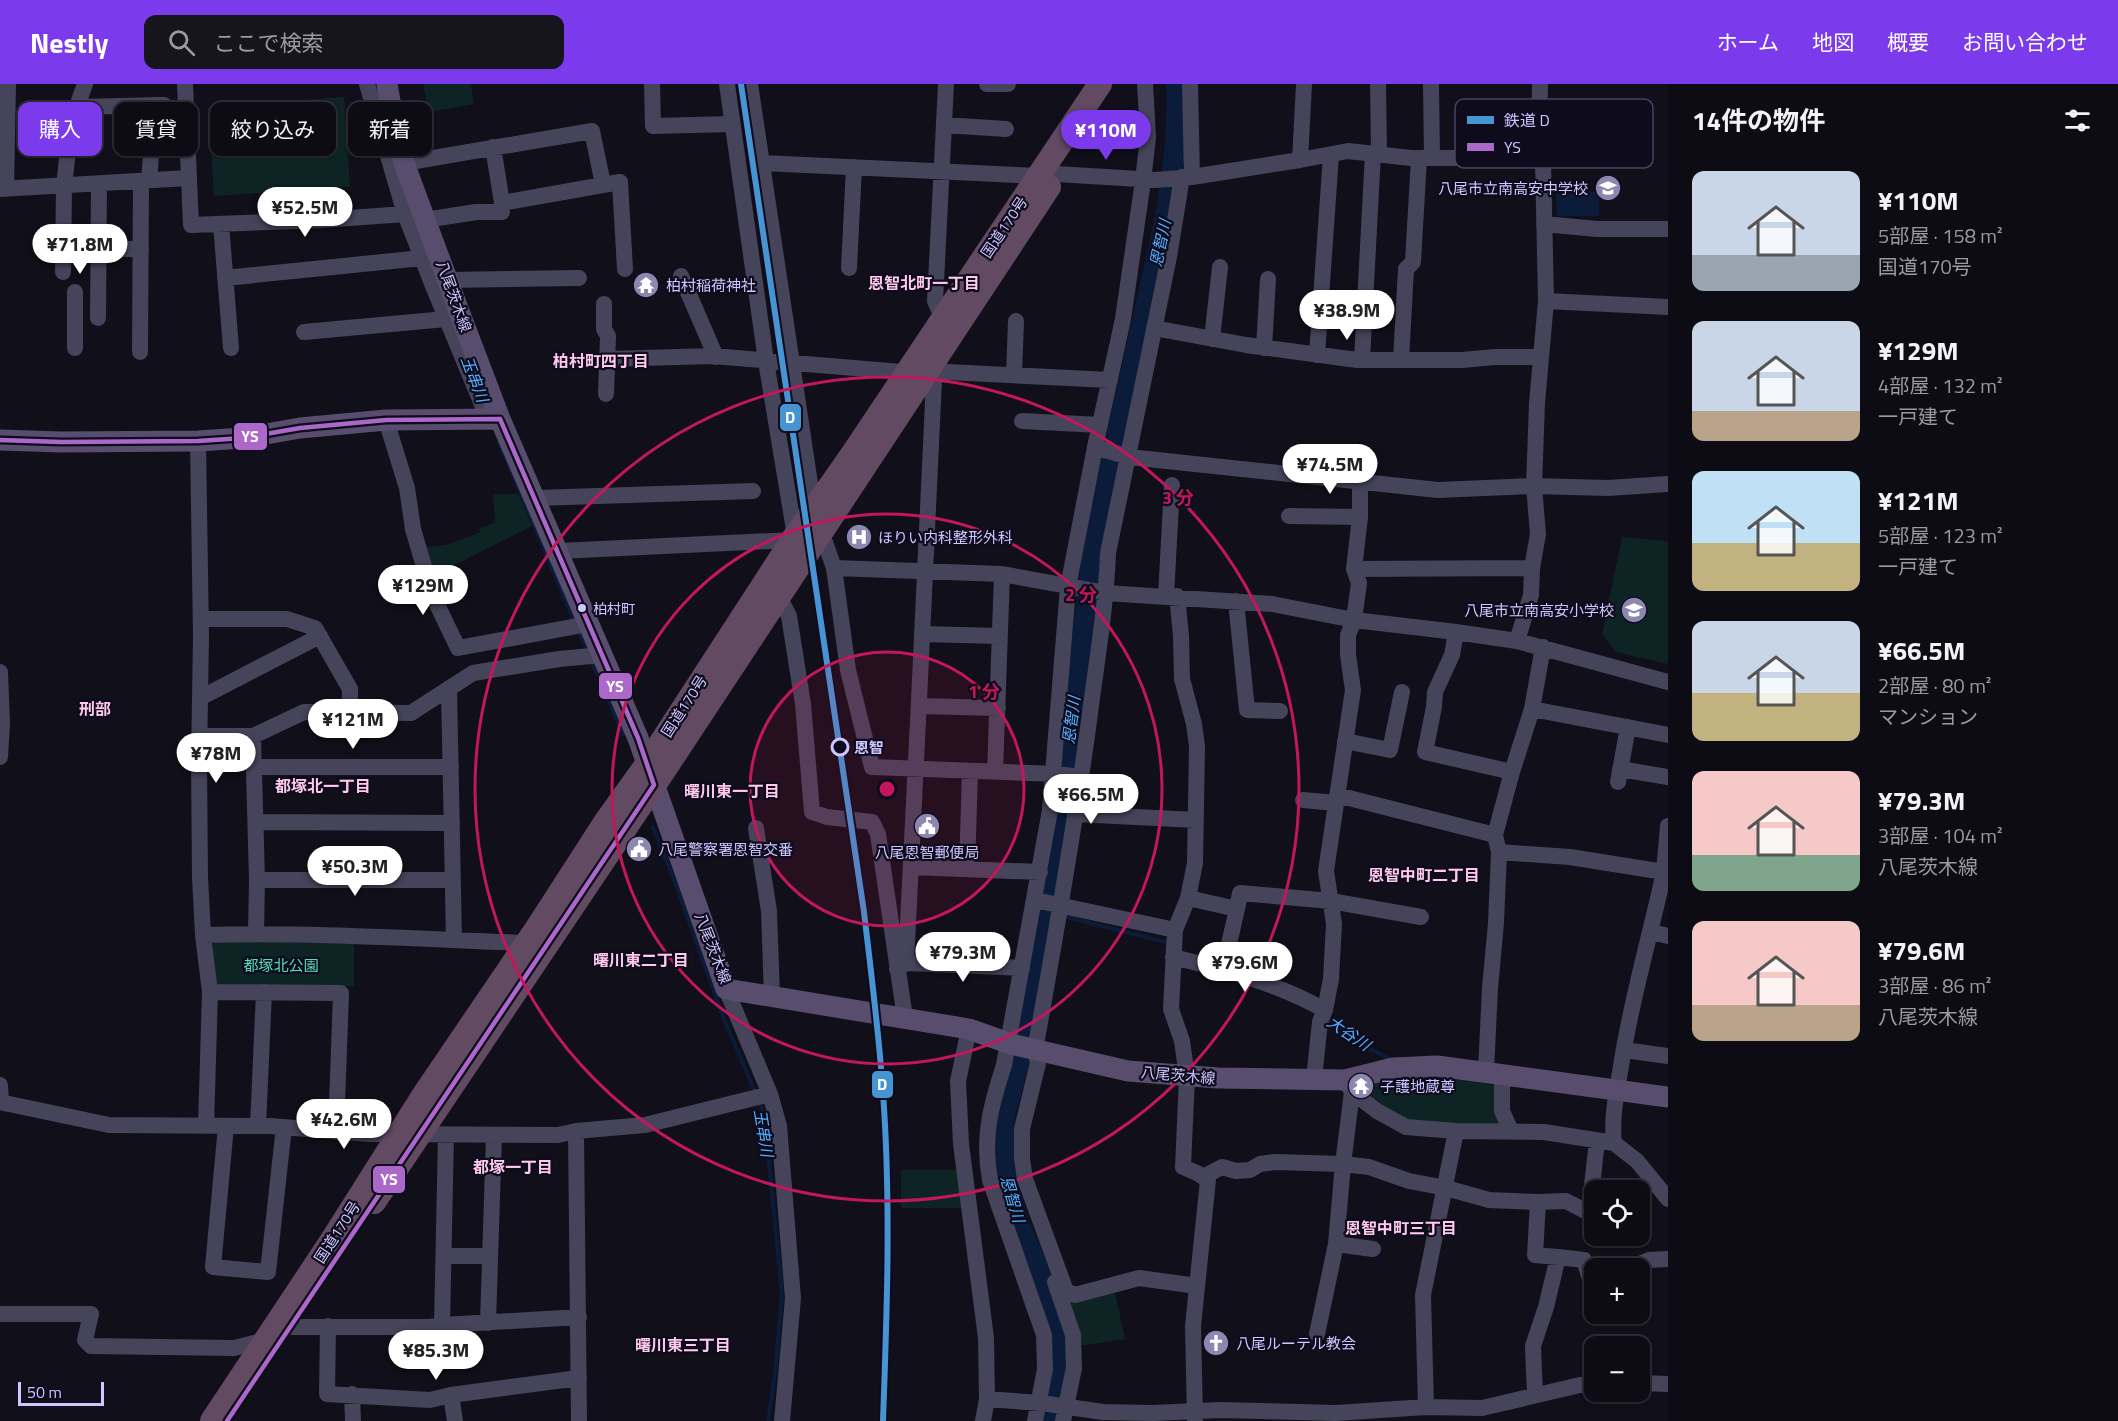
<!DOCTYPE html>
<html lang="ja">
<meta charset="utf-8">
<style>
body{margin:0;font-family:"Titillium Web","Noto Sans JP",sans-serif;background:#16141c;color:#f1f3f6;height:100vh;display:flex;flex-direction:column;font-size:22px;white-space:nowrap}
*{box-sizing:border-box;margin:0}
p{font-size:20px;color:#9a9ba0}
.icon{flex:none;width:33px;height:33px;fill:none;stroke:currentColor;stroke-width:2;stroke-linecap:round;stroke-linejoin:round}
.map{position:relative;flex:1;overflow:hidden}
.side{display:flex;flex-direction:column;background:#0d0b13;width:450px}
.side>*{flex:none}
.top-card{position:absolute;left:18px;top:18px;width:570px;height:54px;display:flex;gap:12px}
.controls{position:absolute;left:1584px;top:1096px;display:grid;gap:12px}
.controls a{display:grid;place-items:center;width:66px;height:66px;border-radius:12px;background:#0d0b13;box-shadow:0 2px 4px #0004,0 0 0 2px #2d2b33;font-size:30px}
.scale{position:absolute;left:18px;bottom:15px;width:86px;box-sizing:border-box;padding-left:6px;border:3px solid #cec7ff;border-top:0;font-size:16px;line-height:21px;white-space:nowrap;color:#cec7ff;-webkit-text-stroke:4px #0e0b1d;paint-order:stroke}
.price{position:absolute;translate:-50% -51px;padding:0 14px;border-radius:21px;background:#fff;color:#222;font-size:20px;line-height:39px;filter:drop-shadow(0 2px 3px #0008)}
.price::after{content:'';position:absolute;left:50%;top:36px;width:18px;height:14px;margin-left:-9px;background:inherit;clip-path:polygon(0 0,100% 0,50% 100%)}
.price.active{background:#7c3aed;color:#fff}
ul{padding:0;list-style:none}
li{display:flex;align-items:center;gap:18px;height:150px;padding:0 24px}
li span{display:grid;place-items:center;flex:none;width:168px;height:120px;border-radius:12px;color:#555}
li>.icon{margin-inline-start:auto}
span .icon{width:72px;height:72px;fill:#fffc;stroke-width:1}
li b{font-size:26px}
h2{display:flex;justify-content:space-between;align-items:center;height:72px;padding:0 24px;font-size:26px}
.pill{padding:0 21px;border-radius:12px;background:#0d0b13;box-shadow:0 2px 4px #0004,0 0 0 2px #2d2b33;font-size:21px;line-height:54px}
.pill.active{background:#7c3aed;color:#fff}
header{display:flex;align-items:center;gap:36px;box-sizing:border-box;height:84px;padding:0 30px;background:#7c3aed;color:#fff}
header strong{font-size:28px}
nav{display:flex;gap:33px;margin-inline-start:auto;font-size:21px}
.search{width:420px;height:54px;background:#16141c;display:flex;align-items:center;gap:15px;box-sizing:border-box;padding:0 21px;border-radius:12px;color:#9a9ba0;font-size:22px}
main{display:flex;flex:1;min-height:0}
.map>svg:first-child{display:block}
</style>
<header>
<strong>Nestly</strong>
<div class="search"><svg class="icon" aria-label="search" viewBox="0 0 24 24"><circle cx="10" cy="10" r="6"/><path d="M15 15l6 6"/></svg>ここで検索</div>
<nav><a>ホーム</a><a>地図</a><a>概要</a><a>お問い合わせ</a></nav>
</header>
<main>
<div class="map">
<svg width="1668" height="1337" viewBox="0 0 1668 1337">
<rect width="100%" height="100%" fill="#110f19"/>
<path fill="#0e2424" d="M423,0H471L474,20L429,28Z
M344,13L350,103L214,112L208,23Z
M493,410H518L532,442L431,493L423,464L451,460L480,448L479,445L495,438Z
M1622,453L1668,457V580L1616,568L1602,550Z
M216,857L354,859V902L219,905L212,900L209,866Z
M1389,991H1425L1500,1002L1505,1044L1405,1037L1352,1002Z
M901,1086H961V1124H901Z
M1115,1208L1125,1255L1079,1262L1067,1219Z"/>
<path fill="#0b1c3a" d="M1556,108H1599V132H1557Z"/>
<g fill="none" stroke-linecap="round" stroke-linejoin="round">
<path stroke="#0b1c3a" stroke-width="4" d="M499,358L575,539
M578,546L587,566
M591,576L623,650
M653,743L676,801L724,935L756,1010
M1047,828L1056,830
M1063,832L1169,859
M1325,934L1351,949L1366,963L1392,976
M759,1017L764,1029L782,1209L775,1290L768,1337"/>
<path stroke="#0b1c3a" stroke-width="21" d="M1051,1337L1061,1294V1249L1046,1200L1018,1138L1004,1085V1032L1019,978L1047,828L1062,729L1094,455L1166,131L1176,57L1177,0"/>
<path stroke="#45445a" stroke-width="16" d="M185,0L191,141L322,136L405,130L420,124
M367,0L405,130L433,202L488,335
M652,0L653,42L732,40
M727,0L766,277L795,452
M750,0L814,426
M987,0H1008
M1190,0L1192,93
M1378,0L1379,69
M1431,0L1432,73
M77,23L164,21
M944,41L1006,45
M493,63L502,119
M1300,76L1304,0
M404,79L592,47L603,100
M762,79L1038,92
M1057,90L1155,96L1192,93L1300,76L1348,67L1411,74H1469L1539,63
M1182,93L1169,173L1108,469C1106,525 1096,581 1089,637C1074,747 1055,856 1035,966L1038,979L1022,1045V1075L1025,1095L1066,1207L1075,1211L1139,1194L1197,1202
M149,96L155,21
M6,104L8,0
M0,105L188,94
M425,136L476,128H502V119L620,98L625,185
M221,140L231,264
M1544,140L1597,145H1668
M98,165H141
M849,184L854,83
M63,188L64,102L71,39L85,0
M681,192L716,273
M225,194L422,174
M448,196L579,194
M75,208V264
M1546,217L1668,223
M604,220V245L608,252L606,310
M98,234L99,100
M943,235L935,217L946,0
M1154,244L1246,261L1357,276H1462L1495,273H1540
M304,248L446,235L455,232
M1212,255L1220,183
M1264,264L1268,195
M140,268L141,97
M1317,271L1331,71
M607,275L713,272L925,290L934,296C924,490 917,685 906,879L897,885
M1362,276L1373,69
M1401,276L1406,185L1413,178L1419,74
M927,287L1110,296
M1014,291L1016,237
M386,336L407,404L413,445L432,510L458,564L588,540
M1022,337L1100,341
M198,357L201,552L199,677L200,793L203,851L210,908L206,1042
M1095,363L1129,373L1438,406L1534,402L1608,404L1668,400
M536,414L753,407
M1289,432L1360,433
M821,447L834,484L848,586L872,683L1056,690L1081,693
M559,467L793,456
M834,484L1002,490L1106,509L1272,520L1354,536L1456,548L1517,557L1668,598
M1354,485L1532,484
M773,507L778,511L789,532L803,620L812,728L827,733L872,738L878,750L905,934
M1166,512L1172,401
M1177,512L1181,552L1182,595L1194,640L1197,662L1195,779L1188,814L1175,846L1171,925L1182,957L1187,992L1183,1083L1197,1089L1208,1096L1193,1242L1195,1337
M1236,517L1247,626L1280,627
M201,535H287L315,544L350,605V629
M1456,548L1452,571L1435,608L1434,623L1425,668L1512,688
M922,550L1000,552
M1517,557L1531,511L1532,484L1538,450L1534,402L1537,319L1546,217L1543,77L1539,63L1540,0
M0,588L2,639L0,673
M449,604L454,856
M200,614L320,552
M920,622L998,624
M1532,625L1668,651
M199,652H253L304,628L411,629L473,589L559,575L602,571
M253,652L257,796L256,849
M1345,657L1390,666L1402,608
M255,683H451
M1620,685L1668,693
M995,688L1002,490
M1618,698L1628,643
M1337,711L1495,751
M1303,716L1336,719
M1075,730L1196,736
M256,738L452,739
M756,744L769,827L772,913
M1499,768L1570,773L1664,788L1668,742
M912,783L1040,788
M967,785L970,687
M257,796H453
M1188,814L1237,825L1240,809L1331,817L1421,833
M1035,816L1175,846
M1651,848L1668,852
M203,851C311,848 419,855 527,859
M1173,873C1227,886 1276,899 1325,926
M906,879L1022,884
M1223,886L1237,825
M726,905L770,1010L779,1042L793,1214L782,1337
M210,908L341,909L336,1048
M969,945L958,997L961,1060L986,1254L987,1315L983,1337
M1624,966L1668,972
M1486,987L1490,904L1496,839L1499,768L1495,751L1512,688L1532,625L1543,563
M1502,990V1027L1511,1047
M1314,995L1320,938L1325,926L1331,895L1334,840L1326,787L1353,606L1348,571V551L1354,536L1359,499L1354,485L1360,433V397
M1345,996L1352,1008L1377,1027L1406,1043L1456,1047L1544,1048L1614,1059L1637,1077L1668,1115
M0,1001L1,1018
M1352,1008L1343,1080L1336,1160L1373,1165
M0,1018L109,1041L270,1042L369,1050L558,1051L576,1047L645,1041L770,1010
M226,1042L213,1183L268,1188L284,1043
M258,1042L264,908
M576,1047L579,1337
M446,1051L442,1241L579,1233
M1614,1059C1611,1034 1617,1007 1621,982C1631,916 1650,853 1664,788H1668
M1203,1093L1222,1083L1236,1087L1250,1086L1260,1080L1275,1078L1343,1080L1369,1083L1409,1097L1446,1104L1489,1116L1538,1118L1566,1117L1589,1129L1597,1057
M444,1172H490
M1558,1173L1584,1176L1589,1192L1594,1191
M1628,1185L1649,1176L1668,1175
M1055,1198L1073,1251L1074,1284L1063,1337
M0,1230H91L85,1256L91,1262L234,1264L266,1256
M488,1239L494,1051
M328,1242L327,1310L430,1316L451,1311L579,1294
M290,1243H430L442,1241
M1317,1250L1336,1160
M1640,1299L1668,1300
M352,1310L353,1337
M451,1311L455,1337
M1535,1311L1533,1262L1546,1223L1558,1173L1535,1171L1538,1118
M987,1315L1041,1319L1103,1328L1153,1329L1220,1326L1336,1329L1426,1323L1482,1324L1580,1301H1594
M1426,1323L1423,1211L1456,1047
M1035,1337L1045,1285L1044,1251L990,1096C982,1053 991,1021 1004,981L1050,726L1068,503L1095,363L1123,235L1143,97L1148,53L1145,0"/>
<path stroke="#584d6c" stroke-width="21" d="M387,0L396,51L404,79L460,230L500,335L638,654L726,905L969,945L1011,960L1128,987L1218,994L1345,996L1393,984L1437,982L1668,1013
M0,356L61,358L198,357L243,354L300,344L386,336L500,335"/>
<path stroke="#624a63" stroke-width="24" d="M374,1118L669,679L1049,103
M212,1337L334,1153L425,1009L537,844L606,737L647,680L795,452L853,369L1100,0"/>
<g stroke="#0e0b1d" stroke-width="9">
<path id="bus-1" d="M0,356L61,358L198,357L243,354L300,344L386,336L500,335
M227,1337L654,701L638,654L500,335"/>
</g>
<use href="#bus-1" stroke="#ac68c9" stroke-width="4.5"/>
<g stroke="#0e0b1d" stroke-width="10">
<path id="rail-1" d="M741,0L864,828C871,888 879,949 883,1009C891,1118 887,1228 883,1337"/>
</g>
<use href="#rail-1" stroke="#4694d1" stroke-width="6"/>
</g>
<circle cx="887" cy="705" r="137" fill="#c2185b" fill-opacity=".12"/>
<g fill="none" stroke="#c2185b" stroke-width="3">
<circle cx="887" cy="705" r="137"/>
<circle cx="887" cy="705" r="275"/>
<circle cx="887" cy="705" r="412"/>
</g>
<defs>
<g id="school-disc" transform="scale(1.35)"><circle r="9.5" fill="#8c87ae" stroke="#0e0b1d"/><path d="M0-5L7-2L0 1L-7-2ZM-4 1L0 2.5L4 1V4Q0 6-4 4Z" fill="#fff"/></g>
<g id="temple-disc" transform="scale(1.35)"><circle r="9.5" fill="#8c87ae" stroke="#0e0b1d"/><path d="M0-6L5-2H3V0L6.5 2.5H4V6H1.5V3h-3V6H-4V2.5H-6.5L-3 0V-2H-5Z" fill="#fff"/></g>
<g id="hospital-disc" transform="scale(1.35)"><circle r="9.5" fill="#8c87ae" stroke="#0e0b1d"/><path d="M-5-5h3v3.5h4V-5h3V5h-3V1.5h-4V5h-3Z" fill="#fff"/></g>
<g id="civic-disc" transform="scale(1.35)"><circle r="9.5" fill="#8c87ae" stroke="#0e0b1d"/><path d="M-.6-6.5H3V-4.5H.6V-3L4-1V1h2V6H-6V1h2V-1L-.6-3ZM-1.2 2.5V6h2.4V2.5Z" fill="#fff"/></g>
<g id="church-disc" transform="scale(1.35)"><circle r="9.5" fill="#8c87ae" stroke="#0e0b1d"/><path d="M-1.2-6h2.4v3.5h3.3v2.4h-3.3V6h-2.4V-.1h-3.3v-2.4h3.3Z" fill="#fff"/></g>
</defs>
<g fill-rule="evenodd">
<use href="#school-disc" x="1608" y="104"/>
<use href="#temple-disc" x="646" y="201"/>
<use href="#hospital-disc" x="859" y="453"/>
<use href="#school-disc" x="1634" y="526"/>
<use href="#civic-disc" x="927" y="742"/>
<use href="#civic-disc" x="639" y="765"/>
<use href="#temple-disc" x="1361" y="1002"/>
<use href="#church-disc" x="1216" y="1259"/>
</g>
<circle fill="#cec7ff" stroke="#0e0b1d" stroke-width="2" cx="582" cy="524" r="5"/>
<circle fill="#0e0b1d" stroke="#cec7ff" stroke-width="3" cx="840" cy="663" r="8"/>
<g text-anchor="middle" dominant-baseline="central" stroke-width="4.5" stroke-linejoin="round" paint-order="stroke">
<g font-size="14" fill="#cec7ff" stroke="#0e0b1d" text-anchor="start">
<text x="593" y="524">柏村町</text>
</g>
<g font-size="15" fill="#cec7ff" stroke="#0e0b1d" text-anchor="start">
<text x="1588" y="104" text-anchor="end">八尾市立南高安中学校</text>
<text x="666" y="201">柏村稲荷神社</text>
<text x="878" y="453">ほりい内科整形外科</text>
<text x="1614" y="526" text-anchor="end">八尾市立南高安小学校</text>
<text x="658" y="765">八尾警察署恩智交番</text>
<text x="927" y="768" text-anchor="middle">八尾恩智郵便局</text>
<text x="1380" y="1002">子護地蔵尊</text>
<text x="1236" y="1259">八尾ルーテル教会</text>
</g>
<g font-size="15" fill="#cec7ff" stroke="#0e0b1d">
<text transform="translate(1004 143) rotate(-56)">国道170号</text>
<text transform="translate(454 212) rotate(70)">八尾茨木線</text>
<text transform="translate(684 622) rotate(-57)">国道170号</text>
<text transform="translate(713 864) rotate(69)">八尾茨木線</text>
<text transform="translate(1178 991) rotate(5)">八尾茨木線</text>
<text transform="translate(337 1148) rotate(-57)">国道170号</text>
</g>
<g font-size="15" font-weight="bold" fill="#cec7ff" stroke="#0e0b1d" text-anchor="start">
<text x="854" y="663">恩智</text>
</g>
<g font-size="15" fill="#54dfbc" stroke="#0e0b1d">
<text x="281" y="881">都塚北公園</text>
</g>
<g font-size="16" font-style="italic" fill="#55b1ff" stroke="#0e0b1d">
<text transform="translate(1160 159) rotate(-78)">恩智川</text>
<text transform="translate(475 295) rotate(69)">玉串川</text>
<text transform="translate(1071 636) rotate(-83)">恩智川</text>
<text transform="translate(1349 949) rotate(34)">大谷川</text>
<text transform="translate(764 1049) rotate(81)">玉串川</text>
<text transform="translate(1013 1115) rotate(74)">恩智川</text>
</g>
<g font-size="16" font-weight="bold" fill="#ffc9ec" stroke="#0e0b1d">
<text x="924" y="199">恩智北町一丁目</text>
<text x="601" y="277">柏村町四丁目</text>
<text x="95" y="625">刑部</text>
<text x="323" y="702">都塚北一丁目</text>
<text x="732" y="707">曙川東一丁目</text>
<text x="1424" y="791">恩智中町二丁目</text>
<text x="641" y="876">曙川東二丁目</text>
<text x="513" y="1083">都塚一丁目</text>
<text x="1401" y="1144">恩智中町三丁目</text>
<text x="683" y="1261">曙川東三丁目</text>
</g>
</g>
<rect x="1455" y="15" width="198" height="69" rx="9" fill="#0e0b1d" stroke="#484361" stroke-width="1.5"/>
<rect x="1467" y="32" width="27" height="8" fill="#4694d1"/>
<rect x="1467" y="59" width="27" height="8" fill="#ac68c9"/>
<g font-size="16" fill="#cec7ff">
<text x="1504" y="42">鉄道 D</text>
<text x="1504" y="69">YS</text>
</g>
<circle cx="887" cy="705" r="9" fill="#c2185b" stroke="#0e0b1d" stroke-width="3"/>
<g font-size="18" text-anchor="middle" font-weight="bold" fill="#c2185b" stroke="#0e0b1d" stroke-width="4.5" stroke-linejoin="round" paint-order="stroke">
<text x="1178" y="420">3 分</text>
<text x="1081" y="517">2 分</text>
<text x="984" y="614">1 分</text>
</g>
<g stroke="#0e0b1d" stroke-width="2">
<rect x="779" y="319" width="23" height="29" rx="6" fill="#4694d1"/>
<rect x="233" y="338" width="35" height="29" rx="6" fill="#ac68c9"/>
<rect x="598" y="588" width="35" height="28" rx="6" fill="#ac68c9"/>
<rect x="871" y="986" width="23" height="29" rx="6" fill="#4694d1"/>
<rect x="372" y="1081" width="34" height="29" rx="6" fill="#ac68c9"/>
</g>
<g font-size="16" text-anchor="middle" font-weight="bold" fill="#fff">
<text x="790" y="339">D</text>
<text x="250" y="358">YS</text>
<text x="615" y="608">YS</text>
<text x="882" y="1006">D</text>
<text x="389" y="1101">YS</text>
</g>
</svg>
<div class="controls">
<a><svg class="icon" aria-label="locate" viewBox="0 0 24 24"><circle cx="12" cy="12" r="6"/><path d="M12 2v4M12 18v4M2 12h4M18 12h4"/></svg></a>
<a>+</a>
<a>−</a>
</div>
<div class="scale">50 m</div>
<b class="price active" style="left:1106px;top:77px">¥110M</b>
<b class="price" style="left:305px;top:154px">¥52.5M</b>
<b class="price" style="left:80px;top:191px">¥71.8M</b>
<b class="price" style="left:1347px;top:257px">¥38.9M</b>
<b class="price" style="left:1330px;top:411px">¥74.5M</b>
<b class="price" style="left:423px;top:532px">¥129M</b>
<b class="price" style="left:353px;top:666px">¥121M</b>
<b class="price" style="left:216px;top:700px">¥78M</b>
<b class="price" style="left:1091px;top:741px">¥66.5M</b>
<b class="price" style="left:355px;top:813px">¥50.3M</b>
<b class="price" style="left:963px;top:899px">¥79.3M</b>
<b class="price" style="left:1245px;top:909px">¥79.6M</b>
<b class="price" style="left:344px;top:1066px">¥42.6M</b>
<b class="price" style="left:436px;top:1297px">¥85.3M</b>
<div class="top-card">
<a class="pill active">購入</a>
<a class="pill">賃貸</a>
<a class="pill">絞り込み</a>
<a class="pill">新着</a>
</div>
</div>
<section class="side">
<h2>14件の物件<svg class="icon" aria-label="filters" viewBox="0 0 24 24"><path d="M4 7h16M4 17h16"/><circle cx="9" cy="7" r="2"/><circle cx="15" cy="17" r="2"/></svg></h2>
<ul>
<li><span style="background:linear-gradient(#c9d6e8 70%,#9aa5b1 0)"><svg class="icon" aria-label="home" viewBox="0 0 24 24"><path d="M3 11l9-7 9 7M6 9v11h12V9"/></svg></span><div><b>¥110M</b><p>5部屋 · 158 m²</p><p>国道170号</p></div></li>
<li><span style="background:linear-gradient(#c9d6e8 75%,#b9a48a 0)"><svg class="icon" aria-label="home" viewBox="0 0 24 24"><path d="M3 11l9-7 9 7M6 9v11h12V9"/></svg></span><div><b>¥129M</b><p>4部屋 · 132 m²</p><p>一戸建て</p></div></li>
<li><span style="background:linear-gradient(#bfe0f5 60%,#c2b280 0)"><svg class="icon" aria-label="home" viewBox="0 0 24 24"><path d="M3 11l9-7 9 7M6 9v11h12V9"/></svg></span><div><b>¥121M</b><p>5部屋 · 123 m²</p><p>一戸建て</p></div></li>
<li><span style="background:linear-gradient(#c9d6e8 60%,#c2b280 0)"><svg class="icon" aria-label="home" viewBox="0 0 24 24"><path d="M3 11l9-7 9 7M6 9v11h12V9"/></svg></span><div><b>¥66.5M</b><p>2部屋 · 80 m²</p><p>マンション</p></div></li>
<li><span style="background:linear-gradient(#f6c9c9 70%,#7fa58c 0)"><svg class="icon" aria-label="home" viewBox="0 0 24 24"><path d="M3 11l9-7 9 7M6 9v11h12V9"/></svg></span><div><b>¥79.3M</b><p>3部屋 · 104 m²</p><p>八尾茨木線</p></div></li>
<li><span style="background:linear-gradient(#f6c9c9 70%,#b9a48a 0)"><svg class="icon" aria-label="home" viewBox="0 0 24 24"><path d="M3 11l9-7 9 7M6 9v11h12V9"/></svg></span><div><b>¥79.6M</b><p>3部屋 · 86 m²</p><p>八尾茨木線</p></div></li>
</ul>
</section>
</main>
